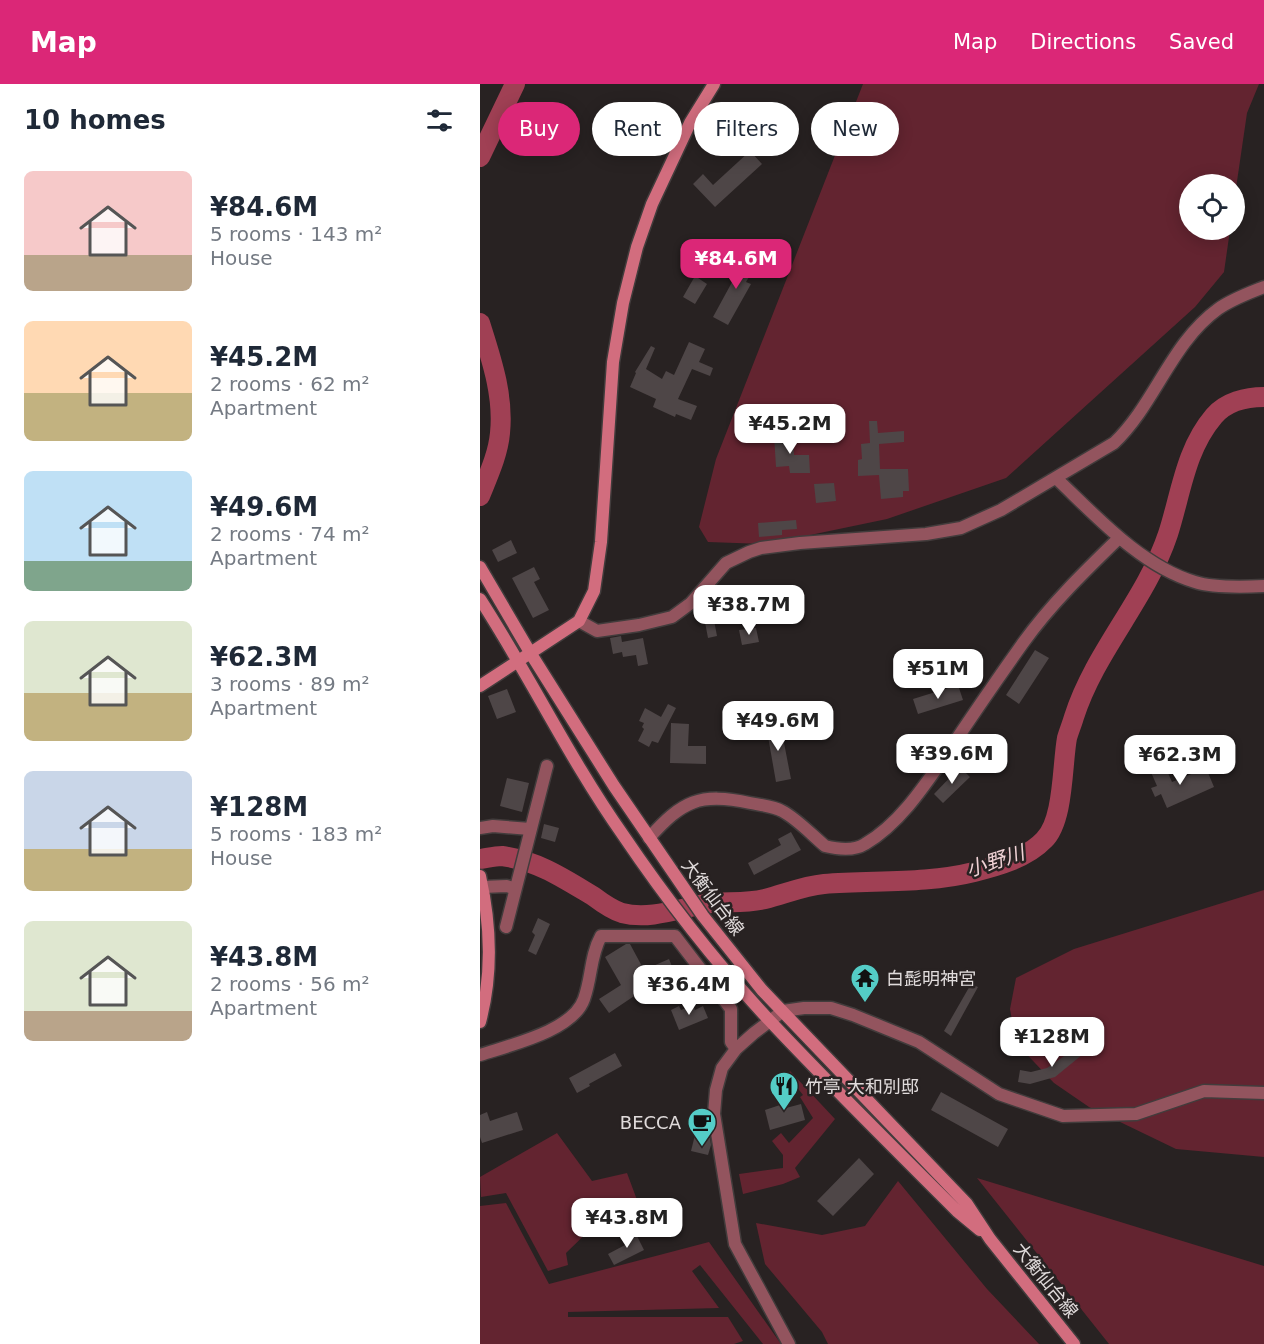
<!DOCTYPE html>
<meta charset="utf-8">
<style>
body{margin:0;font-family:"DejaVu Sans","Noto Sans JP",sans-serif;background:#f6f6f7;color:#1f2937;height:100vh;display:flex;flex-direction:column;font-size:22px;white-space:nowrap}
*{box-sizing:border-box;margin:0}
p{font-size:20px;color:#747a83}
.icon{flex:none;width:33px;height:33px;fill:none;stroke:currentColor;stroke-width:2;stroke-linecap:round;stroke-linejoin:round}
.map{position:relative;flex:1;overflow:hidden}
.details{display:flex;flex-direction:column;background:#fff;width:480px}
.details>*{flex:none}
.banner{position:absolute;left:18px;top:18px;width:570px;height:54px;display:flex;gap:12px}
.tools{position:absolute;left:699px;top:90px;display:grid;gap:12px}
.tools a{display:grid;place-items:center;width:66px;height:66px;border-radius:50%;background:#fff;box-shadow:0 3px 15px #0003;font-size:30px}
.price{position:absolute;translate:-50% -51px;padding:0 14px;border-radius:12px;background:#fff;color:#222;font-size:20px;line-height:39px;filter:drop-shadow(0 2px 3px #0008)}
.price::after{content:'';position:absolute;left:50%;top:36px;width:18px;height:14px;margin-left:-9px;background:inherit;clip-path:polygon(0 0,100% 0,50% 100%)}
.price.selected{background:#db2777;color:#fff}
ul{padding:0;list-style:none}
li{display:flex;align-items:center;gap:18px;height:150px;padding:0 24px}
li span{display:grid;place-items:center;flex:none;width:168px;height:120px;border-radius:9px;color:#555}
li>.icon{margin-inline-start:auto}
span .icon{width:72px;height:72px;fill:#fffc;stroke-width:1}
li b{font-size:26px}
h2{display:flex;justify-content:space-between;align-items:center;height:72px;padding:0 24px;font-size:26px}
.tag{padding:0 21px;border-radius:27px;background:#fff;box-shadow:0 3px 15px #0003;font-size:21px;line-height:54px}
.tag.selected{background:#db2777;color:#fff}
header{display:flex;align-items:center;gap:36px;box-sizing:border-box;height:84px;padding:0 30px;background:#db2777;color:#fff}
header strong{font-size:28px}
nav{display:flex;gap:33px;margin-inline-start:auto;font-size:21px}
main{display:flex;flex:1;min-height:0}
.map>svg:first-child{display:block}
</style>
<header>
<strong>Map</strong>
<nav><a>Map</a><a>Directions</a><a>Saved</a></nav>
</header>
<main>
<section class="details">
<h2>10 homes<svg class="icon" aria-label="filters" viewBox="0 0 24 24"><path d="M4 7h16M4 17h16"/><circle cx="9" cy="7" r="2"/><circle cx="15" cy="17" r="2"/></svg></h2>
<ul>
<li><span style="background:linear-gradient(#f6c9c9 70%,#b9a48a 0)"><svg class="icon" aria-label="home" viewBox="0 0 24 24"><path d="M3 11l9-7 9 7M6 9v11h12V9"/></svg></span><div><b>¥84.6M</b><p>5 rooms · 143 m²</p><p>House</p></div></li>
<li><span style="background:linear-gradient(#ffd9b3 60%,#c2b280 0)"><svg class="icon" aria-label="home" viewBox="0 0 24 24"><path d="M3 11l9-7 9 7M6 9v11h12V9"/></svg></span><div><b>¥45.2M</b><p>2 rooms · 62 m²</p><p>Apartment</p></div></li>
<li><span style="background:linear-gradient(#bfe0f5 75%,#7fa58c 0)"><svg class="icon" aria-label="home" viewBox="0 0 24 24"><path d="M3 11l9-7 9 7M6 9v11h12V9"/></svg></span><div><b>¥49.6M</b><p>2 rooms · 74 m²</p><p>Apartment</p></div></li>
<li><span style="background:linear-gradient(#dfe7d0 60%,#c2b280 0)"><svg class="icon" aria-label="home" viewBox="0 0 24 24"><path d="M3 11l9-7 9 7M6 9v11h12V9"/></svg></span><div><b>¥62.3M</b><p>3 rooms · 89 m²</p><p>Apartment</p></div></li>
<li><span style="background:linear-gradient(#c9d6e8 65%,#c2b280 0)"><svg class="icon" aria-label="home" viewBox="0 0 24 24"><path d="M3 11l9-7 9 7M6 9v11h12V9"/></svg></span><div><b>¥128M</b><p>5 rooms · 183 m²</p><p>House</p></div></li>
<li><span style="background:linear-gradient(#dfe7d0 75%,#b9a48a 0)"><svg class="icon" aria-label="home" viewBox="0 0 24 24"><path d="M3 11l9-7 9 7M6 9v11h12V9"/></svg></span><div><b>¥43.8M</b><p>2 rooms · 56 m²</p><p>Apartment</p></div></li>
</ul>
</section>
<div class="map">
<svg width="784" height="1260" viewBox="0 0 784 1260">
<rect width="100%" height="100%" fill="#282222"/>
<path fill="#632430" d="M383,0H779L767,29L755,111L754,100H710V146H750L744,188L715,223L526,394L407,435L287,460L228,458L219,443L236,375Z
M784,806V1073L696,1065L609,1023L574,999L536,959L530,925L536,894L594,865Z
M310,987L355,1035L315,1084L320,1093L303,1100L263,1110L259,1090L303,1084V1071L292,1057L301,1049L309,1059L333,1034L320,1013L323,1011L308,992Z
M77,1049L112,1097L147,1089L160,1124L120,1136L86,1169L88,1181L68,1187L26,1109L1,1113L0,1093Z
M497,1094L784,1182V1260H629Z
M418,1097L507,1205L559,1260H348L342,1248L285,1180L276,1139L342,1151L385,1142Z
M26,1119L69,1200L229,1158L301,1260H283L220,1181L212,1187L239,1224L88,1228V1233H248L263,1257L254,1260H0V1122Z"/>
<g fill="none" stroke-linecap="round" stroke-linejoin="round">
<path stroke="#a04054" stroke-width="20" d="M0,73L35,0
M0,239C11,274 24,311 20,349C18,371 8,392 0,412
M0,775C7,774 15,772 22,772C58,777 83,794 113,812C121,818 132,826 142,829C169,836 198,825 224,820C244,817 265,820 285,815C305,810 323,802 344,800C394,796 446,800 494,788C518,782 547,774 564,756C584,737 582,681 587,654C589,647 592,640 594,633C615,567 666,516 688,450C701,410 705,366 734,332C746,318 766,313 784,313"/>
</g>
<path fill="#4e4647" d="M270,67L282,80L235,123L213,100L223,90L233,101Z
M267,168L279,176L266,198L271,200L248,241L233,233L263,178L261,177Z
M215,192L227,200L215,220L203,213Z
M209,258L225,265L219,278L233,284L230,292L212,285L198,315L217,322L211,336L196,330L195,333L173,323L176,315L150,303L156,289L155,288L171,262L175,264L166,285L182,295L186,287L194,291Z
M389,337H397L398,349L424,347V358L399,360L400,385H428L429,407H423V413L401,415L399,391L378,392V376L382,375L381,360L390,359Z
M313,350L314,371H329L330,389H310L309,382L296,383L294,351Z
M354,399L356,417L336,419L334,400Z
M316,436L317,445L302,446V451L279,453L278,439Z
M31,456L37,469L18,478L12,466Z
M54,483L60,495L54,498L69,526L53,534L32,494Z
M233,531L237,552L228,554L224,533Z
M276,544L279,558L262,561L259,546Z
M141,552L142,558L163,554L168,580L158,582L156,571L143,573L142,568L133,570L130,554Z
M555,566L569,574L539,620L526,611Z
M478,601L483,616L438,630L433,615Z
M27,605L36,628L17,635L8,612Z
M188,620L196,624L178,659L172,657L169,663L158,657L164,645L162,643L164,639L159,637L165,624L181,633Z
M300,638L311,695L296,698L286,641Z
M191,639L209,640L208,662H226V680L190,679Z
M684,680L692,698L726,684L734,703L687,724L681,710L675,713L671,704L677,702L670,686Z
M480,683L490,693L463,719L454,710Z
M27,694L49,699L42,728L20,722Z
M64,740L79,744L75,758L61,754Z
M311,748L321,766L274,791L268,779L301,761L298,755Z
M58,834L70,840L56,871L48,867L55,851L52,848Z
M146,860H150L164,886L189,875L195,890L206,884L209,893L199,898L200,900L170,913L166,904L129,929L119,915L141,901L125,873Z
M491,900L498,903L471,952L464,947Z
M213,921L215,926L223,922L228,934L199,946L191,926L199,922L201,926Z
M600,961L608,966L575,993L550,1000L538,998L540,986L551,988L567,984Z
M135,969L142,982L109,1000L110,1002L97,1009L89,994Z
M461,1008L528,1045L518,1063L451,1026Z
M303,1020L306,1024L321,1020L325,1036L290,1046L285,1026Z
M7,1028L10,1037L37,1028L43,1046L2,1059L0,1053V1031Z
M215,1051L230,1054L231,1061L228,1071L211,1067Z
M379,1074L394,1090L353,1132L337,1117Z
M154,1146L164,1166L134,1181L128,1170L147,1160L143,1152Z"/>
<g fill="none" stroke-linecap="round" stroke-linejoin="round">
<g stroke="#423c3c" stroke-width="15">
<path id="street" d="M576,394C616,432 661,482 715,498C734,504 764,503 784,502
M99,537L117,547L159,541L192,533L211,519L246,479L269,468L281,464L320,459L446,450L481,444L521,426L634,359C675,320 691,259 738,225C752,215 769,209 784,203
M0,744L13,742L50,745
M169,754C202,717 220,708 270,719C280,721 293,722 302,727C316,734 332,751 345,762C357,765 374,767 385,760C421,739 447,698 470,665C494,629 518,594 543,559C571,520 605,487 639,454
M2,803L27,802L35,805
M26,843L67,682
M0,971C30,961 93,947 104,915C112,893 110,872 121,852H195L251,925V958L256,965
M309,1260L255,1160L234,1030L236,1006L242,984L256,965L274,949L303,927L324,924H351L373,931L439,958L519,1010L583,1032L656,1030L724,1007L784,1009"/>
</g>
<g stroke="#423c3c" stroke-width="15">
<path id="secondary" d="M0,483L51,570L134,702L223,832L282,906L487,1120L510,1155L594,1260
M0,515C50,592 90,676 143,751C187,816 236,879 289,936C350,1001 414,1064 477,1127L500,1146
M0,602L99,537L114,507L121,458L133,278L143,219L157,163L172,120L210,39L234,0
M0,792C11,841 13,889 0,938"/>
</g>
<use href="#street" stroke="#93545e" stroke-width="12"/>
<use href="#secondary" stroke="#d26d7e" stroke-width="12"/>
</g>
<defs>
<g id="temple-pin" transform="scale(1.5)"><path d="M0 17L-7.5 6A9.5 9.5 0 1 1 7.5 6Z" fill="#54cdc7" stroke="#282222"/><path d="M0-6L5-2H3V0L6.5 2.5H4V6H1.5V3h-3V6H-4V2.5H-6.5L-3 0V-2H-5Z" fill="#111"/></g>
<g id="restaurant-pin" transform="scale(1.5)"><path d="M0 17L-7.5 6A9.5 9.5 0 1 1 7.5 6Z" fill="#54cdc7" stroke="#282222"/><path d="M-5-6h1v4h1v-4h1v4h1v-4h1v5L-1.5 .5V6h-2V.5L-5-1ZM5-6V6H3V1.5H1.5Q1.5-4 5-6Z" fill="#111"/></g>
<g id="cafe-pin" transform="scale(1.5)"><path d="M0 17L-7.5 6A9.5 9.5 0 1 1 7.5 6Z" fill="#54cdc7" stroke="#282222"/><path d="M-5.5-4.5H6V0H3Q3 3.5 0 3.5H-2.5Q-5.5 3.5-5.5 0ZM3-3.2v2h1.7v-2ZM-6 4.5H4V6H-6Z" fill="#111"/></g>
</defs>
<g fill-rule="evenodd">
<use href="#temple-pin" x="385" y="894"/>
<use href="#restaurant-pin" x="304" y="1002"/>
<use href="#cafe-pin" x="222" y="1038"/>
</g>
<g text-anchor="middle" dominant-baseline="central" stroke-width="5" stroke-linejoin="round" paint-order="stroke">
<g font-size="18" fill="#e0dbdb" stroke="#282222">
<text transform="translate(233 813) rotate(53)">大衡仙台線</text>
<text transform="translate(566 1196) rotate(51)">大衡仙台線</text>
</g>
<g font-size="18" fill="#e0dbdb" stroke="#282222" text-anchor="start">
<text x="406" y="894">白髭明神宮</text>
<text x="325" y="1002">竹亭 大和別邸</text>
<text x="201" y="1038" text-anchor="end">BECCA</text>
</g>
<g font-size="20" font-style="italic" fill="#efd2d5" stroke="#282222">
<text transform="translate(515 777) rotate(-18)">小野川</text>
</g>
</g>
</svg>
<div class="tools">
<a><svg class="icon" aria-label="locate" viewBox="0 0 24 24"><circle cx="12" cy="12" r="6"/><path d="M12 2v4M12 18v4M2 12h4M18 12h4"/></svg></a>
</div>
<b class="price selected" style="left:256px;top:206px">¥84.6M</b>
<b class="price" style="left:310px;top:371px">¥45.2M</b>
<b class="price" style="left:269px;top:552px">¥38.7M</b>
<b class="price" style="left:458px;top:616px">¥51M</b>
<b class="price" style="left:298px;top:668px">¥49.6M</b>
<b class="price" style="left:472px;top:701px">¥39.6M</b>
<b class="price" style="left:700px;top:702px">¥62.3M</b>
<b class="price" style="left:209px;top:932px">¥36.4M</b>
<b class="price" style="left:572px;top:984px">¥128M</b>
<b class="price" style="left:147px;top:1165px">¥43.8M</b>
<div class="banner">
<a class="tag selected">Buy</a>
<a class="tag">Rent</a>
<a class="tag">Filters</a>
<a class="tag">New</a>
</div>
</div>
</main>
